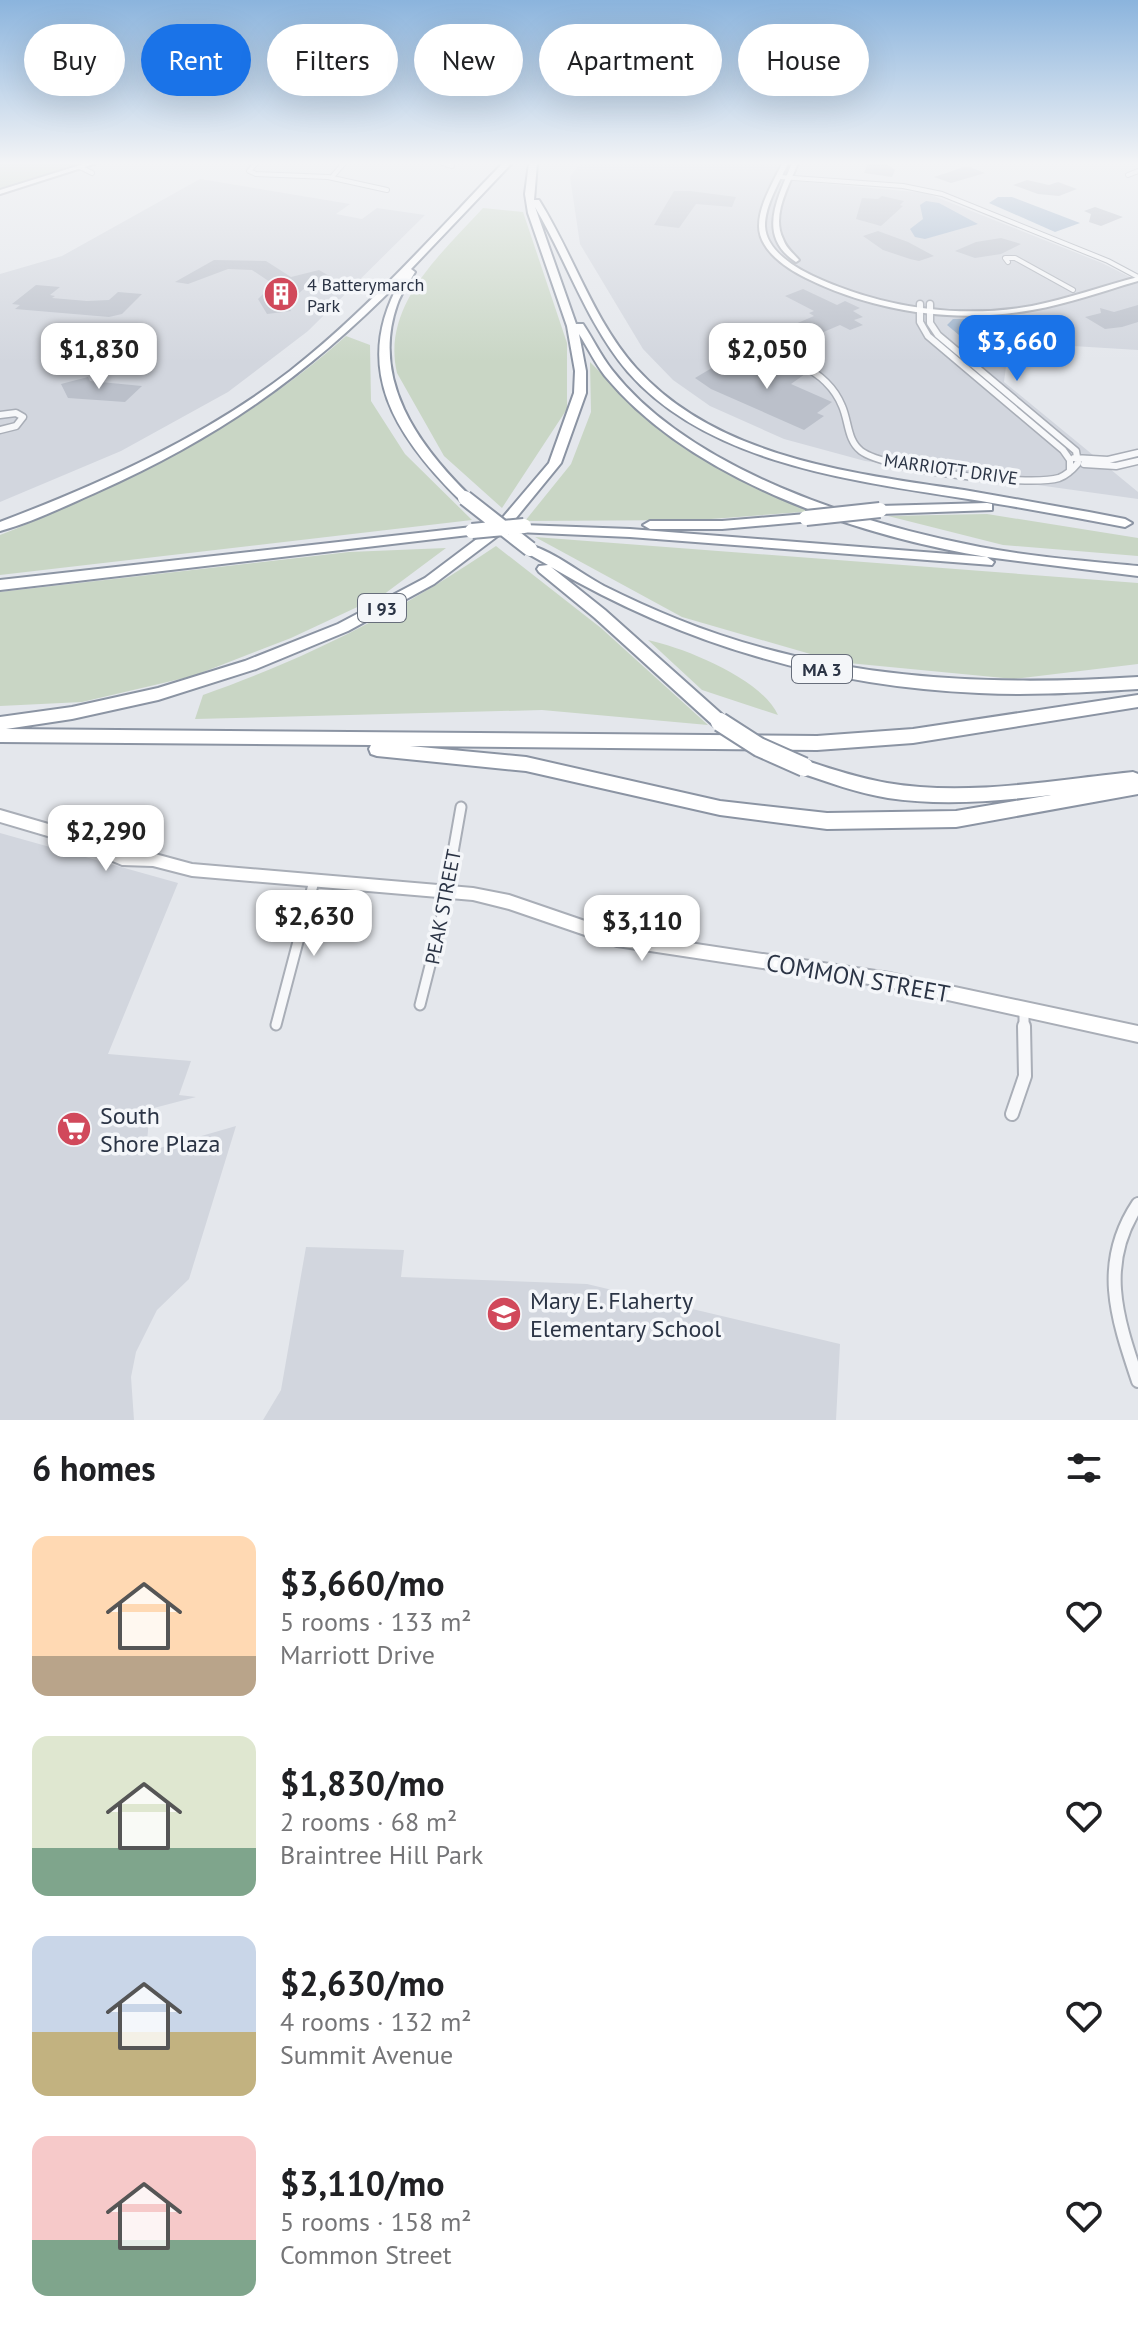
<!DOCTYPE html>
<meta charset="utf-8">
<style>
body{margin:0;font-family:"PT Sans",sans-serif;background:#f6f6f6;color:#202124;height:100vh;display:flex;flex-direction:column;font-size:30px;white-space:nowrap}
*{box-sizing:border-box;margin:0}
p{font-size:26px;color:#757577}
.icon{flex:none;width:44px;height:44px;fill:none;stroke:currentColor;stroke-width:2;stroke-linecap:round;stroke-linejoin:round}
.map{position:relative;height:1420px;overflow:hidden}
.drawer{display:flex;flex-direction:column;background:#fff;flex:1}
.drawer>*{flex:none}
.guide{position:absolute;left:24px;top:24px;width:1090px;height:72px;display:flex;gap:16px}
.price{position:absolute;translate:-50% -68px;padding:0 18px;border-radius:16px;background:#fff;color:#222;font-size:26px;line-height:52px;filter:drop-shadow(0 2px 4px #0008)}
.price::after{content:'';position:absolute;left:50%;top:48px;width:24px;height:18px;margin-left:-12px;background:inherit;clip-path:polygon(0 0,100% 0,50% 100%)}
.price.on{background:#1a73e8;color:#fff}
ul{padding:0;list-style:none}
li{display:flex;align-items:center;gap:24px;height:200px;padding:0 32px}
li span{display:grid;place-items:center;flex:none;width:224px;height:160px;border-radius:16px;color:#555}
li>.icon{margin-inline-start:auto}
span .icon{width:96px;height:96px;fill:#fffc;stroke-width:1}
li b{font-size:34px}
h2{display:flex;justify-content:space-between;align-items:center;height:96px;padding:0 32px;font-size:34px}
.chip{padding:0 28px;border-radius:36px;background:#fff;box-shadow:0 8px 32px #0002;font-size:28px;line-height:72px}
.chip.on{background:#1a73e8;color:#fff}
.map>svg:first-child{display:block}
</style>
<div class="map">
<svg width="1138" height="1420" viewBox="0 0 1138 1420">
<rect width="100%" height="100%" fill="#e4e7ec"/>
<path fill="#d2d6de" d="M581,163H779L774,179L926,193L1102,263L1138,281V350L1009,342L1004,382L1138,492V499L865,461L784,439L710,406L673,380L643,349L580,244L570,177Z
M200,179L350,204L336,214L362,219L377,208L425,215L308,331L228,392L121,451L0,502V274L62,256Z
M0,833L178,883L108,1054L191,1061L179,1095L196,1097L150,1109L146,1152L236,1126L189,1279L157,1310L136,1352L131,1377L134,1420H0Z
M306,1247L404,1250L401,1277L587,1284L840,1344L836,1420H263L281,1390Z"/>
<path fill="#c9d6c5" d="M0,163H87L0,190Z
M483,208L523,212L567,343V409L502,508L444,456L397,373C381,305 442,253 483,208Z
M346,336L370,345L371,401L405,454L472,520L0,575V535C27,525 53,512 79,501C177,457 266,408 346,336Z
M590,362L645,417L723,469L816,511L698,520L525,521L571,464L591,412Z
M987,514L1138,538V556L1003,545L888,516Z
M535,537L1138,583V664L1014,679L838,662L682,617Z
M496,546L601,628L708,725L542,710L195,719L203,695C313,656 400,611 496,546Z
M446,548L383,595L291,638L193,676L82,702L0,706V592L349,552Z
M648,640C685,648 762,679 778,715L702,690Z"/>
<path fill="#9fb4cc" d="M998,197H1012L1080,223L1055,232L989,203Z
M926,201L939,203L978,224L925,239L915,237L910,229L923,219L920,205Z
M1021,317L1036,332L994,338L991,344L1002,356L998,360L983,355L947,325L953,319Z"/>
<path fill="#bbc0ca" d="M868,163H886L895,170L892,177L864,173Z
M967,166L985,173L951,183L934,177Z
M1027,180L1049,185L1058,182L1077,189L1059,196L1038,194L1013,185Z
M674,191H690L736,197L732,207L696,204L679,228L654,225Z
M882,196L904,201L900,205L903,206L881,226L856,219L862,198L878,199Z
M1095,207L1123,217L1101,226L1089,222L1091,214L1084,211Z
M878,231L908,242L934,256L919,261L910,259L883,250L863,236Z
M1001,238L1021,244L1001,254L975,258L955,251L976,242Z
M214,260L266,261L291,277L319,270L331,277L308,285L287,304L291,311L267,314L258,299L273,284L252,270L228,269L188,284L175,282Z
M36,285L60,287L50,295L55,296L52,298L87,301L109,300L118,292L142,294L122,314L109,317L15,309L20,305L12,304Z
M803,289L837,305L845,301L860,308L853,311L863,317L854,320L863,325L850,330L840,325L814,336L793,325L814,316L809,313L814,311L785,296Z
M1138,305V322L1122,327L1105,329L1085,317L1101,313L1100,308L1114,312Z
M753,358L766,360L769,369L783,364L805,374L791,384L832,402L817,413L824,416L804,430L711,389L695,378L727,359L757,369Z
M88,377L90,381L142,386L125,402L68,398L61,384Z"/>
<g fill="none" stroke-linecap="round" stroke-linejoin="round">
<g stroke="#a9aeb7" stroke-width="6">
<path id="street-far3" d="M256,163L249,171L256,174L328,177L387,190
M442,163L452,166
M80,167L92,173
M1128,175L1138,171
M332,177L344,163
M780,177L903,186L942,194L1108,261L1138,277
M1008,262L1005,258H1015L1073,290"/>
</g>
<g stroke="#a9aeb7" stroke-width="9">
<path id="street-far2" d="M920,304V322L928,336L1063,450L1070,460V471
M741,350C780,353 826,367 842,406C849,422 847,440 861,451C886,470 1028,487 1059,478C1067,475 1073,469 1078,463L1076,451L938,335L930,323V304
M0,415L16,413L23,417L16,426L0,430
M1074,458L1108,460L1138,453
M1084,464L1116,466L1138,461"/>
</g>
<g stroke="#a9aeb7" stroke-width="13">
<path id="street-far1" d="M420,1005L440,926L461,807
M1024,1008V1028
M276,1025L314,881"/>
</g>
<g stroke="#a9aeb7" stroke-width="16">
<path id="street" d="M1012,1114L1025,1076L1024,1026
M1138,1204C1098,1264 1117,1318 1138,1381"/>
</g>
<g stroke="#a9aeb7" stroke-width="4">
<path id="secondary" d="M87,163H97L0,194V190Z
M782,163H788C780,182 765,204 765,226C766,250 794,267 813,276C882,308 958,319 1032,306C1068,299 1103,286 1138,277V281C1103,291 1068,304 1032,310C956,324 875,312 806,278C786,268 759,250 759,226C759,204 774,182 782,163Z
M792,163H798C789,186 771,215 783,239C786,248 793,253 799,260L796,262C756,236 778,198 792,163Z
M0,810L69,830L115,837L155,854L192,864L473,888L509,895L617,932L889,973L1138,1026V1042L889,987L617,946L509,909L473,900L192,876L153,866L122,865L68,842L0,822Z"/>
</g>
<g stroke="#8b94a3" stroke-width="4">
<path id="highway" d="M503,163H512L411,269L415,272C409,283 401,293 397,305C371,380 418,445 469,495V501H461C396,437 350,368 401,280C306,376 220,437 97,492C65,506 33,522 0,531V522C102,483 203,438 290,371C368,310 434,234 503,163Z
M529,163H537L534,200H539C573,254 593,320 636,368C717,458 851,473 964,490C1006,497 1047,505 1089,512L1125,519L1132,523L1125,527C1077,518 1029,509 981,501C864,482 711,467 628,372C587,324 567,261 535,207L576,324H583C593,339 601,356 612,370C690,470 860,524 980,547C1032,557 1086,561 1138,566V576L987,557L994,562L992,565L630,537L517,532L515,529L522,525L630,529L987,557C858,536 691,480 605,376C595,363 588,348 579,334L586,371V393L561,463L507,529L434,584L348,631L256,669L158,700L72,719L6,729L817,736L913,729L1138,695V707L913,743L817,750L410,746L526,757L720,801L827,813L956,811L1051,795C997,801 942,806 888,798C857,793 828,782 798,772L796,767L798,762L804,760C831,769 859,778 887,783C968,797 1052,780 1133,772L1138,774V794L956,827L827,829L720,815L526,771L377,756L371,754L369,749L371,745L0,742V717L72,707L158,688L245,661L338,624L425,578L498,523L549,463L574,393L575,371L567,326L528,213L525,194Z
M987,503L992,504V510L880,514L874,510L880,506Z
M806,514L813,518L811,521L722,529H650L643,525L650,521H722Z
M472,527L477,528V534L0,590V580Z
M530,545C556,553 580,573 604,586C628,598 652,609 677,619C825,679 980,687 1138,677V689C1085,692 1032,696 979,693C828,687 681,644 551,567L605,610L726,718L728,722L726,726H714L595,618L539,572L537,569L539,566L548,565L525,552V546Z"/>
</g>
<use href="#street-far3" stroke="#f7f8fa" stroke-width="4"/>
<use href="#street-far2" stroke="#f7f8fa" stroke-width="6"/>
<use href="#street-far1" stroke="#f7f8fa" stroke-width="9"/>
<use href="#street" stroke="#f7f8fa" stroke-width="12"/>
<use href="#secondary" fill="#fff" fill-rule="evenodd"/>
<use href="#highway" fill="#fff" fill-rule="evenodd"/>
<g stroke="#8b94a3" stroke-width="18" stroke-linecap="butt">
<path id="highway-bridge-far1" d="M465,498L530,549
M806,518L880,510
M472,531L524,526"/>
</g>
<g stroke="#8b94a3" stroke-width="22" stroke-linecap="butt">
<path id="highway-bridge" d="M720,722L759,747L804,767"/>
</g>
<use href="#highway-bridge-far1" stroke="#fff" stroke-width="14"/>
<use href="#highway-bridge" stroke="#fff" stroke-width="18"/>
</g>
<linearGradient id="sky" x2="0" y2="1"><stop stop-color="#8bb4dd"/><stop offset="0.45" stop-color="#f3f4f6"/><stop offset="1" stop-color="#f3f4f6" stop-opacity="0"/></linearGradient>
<rect width="1138" height="362" fill="url(#sky)"/>
<defs>
<g id="building-disc" transform="scale(1.8)"><circle r="9.5" fill="#d1495b" stroke="#f4f6f9"/><path d="M-4-6H4V6H1V3H-1V6H-4ZM-2.5-4.3h1.7v1.8h-1.7ZM.8-4.3h1.7v1.8H.8ZM-2.5-1h1.7V.8h-1.7ZM.8-1h1.7V.8H.8Z" fill="#fff"/></g>
<g id="supermarket-disc" transform="scale(1.8)"><circle r="9.5" fill="#d1495b" stroke="#f4f6f9"/><path d="M-6-5.5h2.5l.6 2H6L4.5 2H-2.5L-4.4-4H-6ZM-1.5 3.2a1.3 1.3 0 1 0 .1 0ZM3 3.2a1.3 1.3 0 1 0 .1 0Z" fill="#fff"/></g>
<g id="school-disc" transform="scale(1.8)"><circle r="9.5" fill="#d1495b" stroke="#f4f6f9"/><path d="M0-5L7-2L0 1L-7-2ZM-4 1L0 2.5L4 1V4Q0 6-4 4Z" fill="#fff"/></g>
</defs>
<g fill-rule="evenodd">
<use href="#building-disc" x="281" y="294"/>
<use href="#supermarket-disc" x="74" y="1129"/>
<use href="#school-disc" x="504" y="1314"/>
</g>
<g text-anchor="middle" dominant-baseline="central" stroke-width="7" stroke-linejoin="round" paint-order="stroke">
<g font-size="18" fill="#2b3445" stroke="#f4f6f9" text-anchor="start">
<text x="307" y="284">4 Batterymarch<tspan x="307" dy="21">Park</tspan></text>
</g>
<g font-size="18" fill="#2b3445" stroke="#f4f6f9">
<text transform="translate(951 469) rotate(8)">MARRIOTT DRIVE</text>
</g>
<g fill="#f4f6f9" stroke="#676e7b" stroke-width="2">
<rect x="358" y="594" width="48" height="28" rx="6"/>
<rect x="792" y="655" width="60" height="28" rx="6"/>
</g>
<g font-size="18" font-weight="bold" fill="#2b3445">
<text x="382" y="608">I 93</text>
<text x="822" y="669">MA 3</text>
</g>
<g font-size="20" fill="#2b3445" stroke="#f4f6f9">
<text transform="translate(443 907) rotate(-79)">PEAK STREET</text>
</g>
<g font-size="24" fill="#2b3445" stroke="#f4f6f9">
<text transform="translate(858 978) rotate(10)">COMMON STREET</text>
</g>
<g font-size="24" fill="#2b3445" stroke="#f4f6f9" text-anchor="start">
<text x="100" y="1115">South<tspan x="100" dy="28">Shore Plaza</tspan></text>
<text x="530" y="1300">Mary E. Flaherty<tspan x="530" dy="28">Elementary School</tspan></text>
</g>
</g>
</svg>
<b class="price on" style="left:1017px;top:383px">$3,660</b>
<b class="price" style="left:99px;top:391px">$1,830</b>
<b class="price" style="left:767px;top:391px">$2,050</b>
<b class="price" style="left:106px;top:873px">$2,290</b>
<b class="price" style="left:314px;top:958px">$2,630</b>
<b class="price" style="left:642px;top:963px">$3,110</b>
<div class="guide">
<a class="chip">Buy</a>
<a class="chip on">Rent</a>
<a class="chip">Filters</a>
<a class="chip">New</a>
<a class="chip">Apartment</a>
<a class="chip">House</a>
</div>
</div>
<section class="drawer">
<h2>6 homes<svg class="icon" aria-label="filters" viewBox="0 0 24 24"><path d="M4 7h16M4 17h16"/><circle cx="9" cy="7" r="2"/><circle cx="15" cy="17" r="2"/></svg></h2>
<ul>
<li><span style="background:linear-gradient(#ffd9b3 75%,#b9a48a 0)"><svg class="icon" aria-label="home" viewBox="0 0 24 24"><path d="M3 11l9-7 9 7M6 9v11h12V9"/></svg></span><div><b>$3,660/mo</b><p>5 rooms · 133 m²</p><p>Marriott Drive</p></div><svg class="icon" aria-label="heart" viewBox="0 0 24 24"><path d="M12 20l-8-8c-3-5 5-10 8-4 3-6 11-1 8 4z"/></svg></li>
<li><span style="background:linear-gradient(#dfe7d0 70%,#7fa58c 0)"><svg class="icon" aria-label="home" viewBox="0 0 24 24"><path d="M3 11l9-7 9 7M6 9v11h12V9"/></svg></span><div><b>$1,830/mo</b><p>2 rooms · 68 m²</p><p>Braintree Hill Park</p></div><svg class="icon" aria-label="heart" viewBox="0 0 24 24"><path d="M12 20l-8-8c-3-5 5-10 8-4 3-6 11-1 8 4z"/></svg></li>
<li><span style="background:linear-gradient(#c9d6e8 60%,#c2b280 0)"><svg class="icon" aria-label="home" viewBox="0 0 24 24"><path d="M3 11l9-7 9 7M6 9v11h12V9"/></svg></span><div><b>$2,630/mo</b><p>4 rooms · 132 m²</p><p>Summit Avenue</p></div><svg class="icon" aria-label="heart" viewBox="0 0 24 24"><path d="M12 20l-8-8c-3-5 5-10 8-4 3-6 11-1 8 4z"/></svg></li>
<li><span style="background:linear-gradient(#f6c9c9 65%,#7fa58c 0)"><svg class="icon" aria-label="home" viewBox="0 0 24 24"><path d="M3 11l9-7 9 7M6 9v11h12V9"/></svg></span><div><b>$3,110/mo</b><p>5 rooms · 158 m²</p><p>Common Street</p></div><svg class="icon" aria-label="heart" viewBox="0 0 24 24"><path d="M12 20l-8-8c-3-5 5-10 8-4 3-6 11-1 8 4z"/></svg></li>
</ul>
</section>
